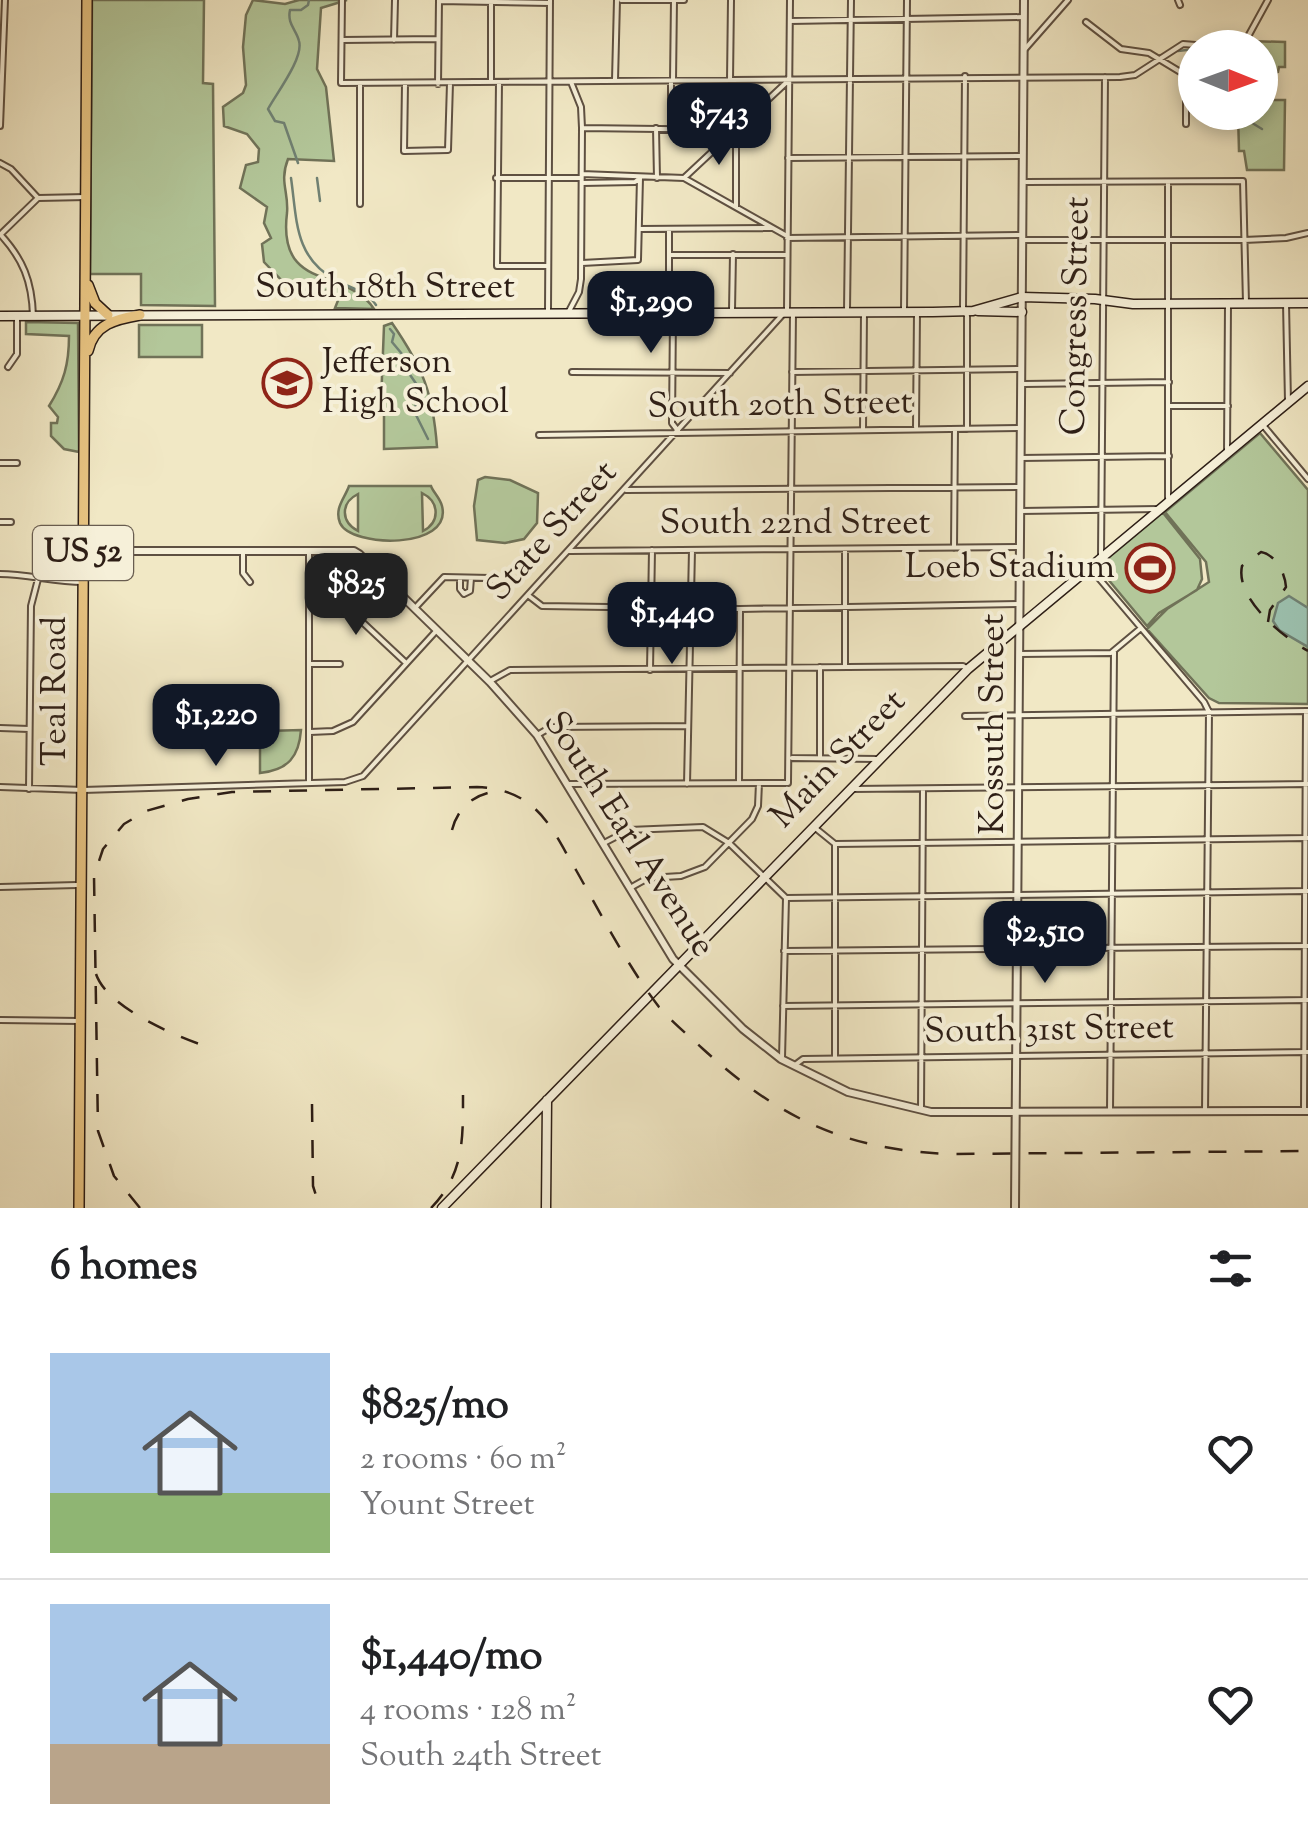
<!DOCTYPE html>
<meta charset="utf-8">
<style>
body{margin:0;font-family:"Sorts Mill Goudy",serif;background:#f6f6f6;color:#202124;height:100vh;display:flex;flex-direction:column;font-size:38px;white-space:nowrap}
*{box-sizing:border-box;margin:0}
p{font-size:32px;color:#757577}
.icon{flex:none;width:55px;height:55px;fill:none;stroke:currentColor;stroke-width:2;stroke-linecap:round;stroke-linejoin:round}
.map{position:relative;height:1208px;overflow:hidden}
.details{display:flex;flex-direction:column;background:#fff;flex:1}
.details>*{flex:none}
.needle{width:65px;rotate:91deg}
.tools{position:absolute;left:1178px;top:30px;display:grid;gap:20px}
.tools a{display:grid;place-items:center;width:100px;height:100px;border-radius:50%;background:#fff;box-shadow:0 5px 15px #0003;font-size:50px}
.price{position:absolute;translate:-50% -85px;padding:0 22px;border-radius:20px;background:#111827;color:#fff;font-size:32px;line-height:65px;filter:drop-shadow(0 2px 5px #0008)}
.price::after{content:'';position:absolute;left:50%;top:60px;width:30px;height:22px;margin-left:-15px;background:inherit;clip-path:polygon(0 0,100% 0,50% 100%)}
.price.active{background:#222;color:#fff}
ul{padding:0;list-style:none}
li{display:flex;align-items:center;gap:30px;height:250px;padding:0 50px}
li+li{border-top:2px solid #e0e0e0}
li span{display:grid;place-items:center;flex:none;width:280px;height:200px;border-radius:0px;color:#555}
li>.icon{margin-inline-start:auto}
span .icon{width:120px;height:120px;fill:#fffc;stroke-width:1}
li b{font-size:42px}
h2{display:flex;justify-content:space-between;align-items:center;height:120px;padding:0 50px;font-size:42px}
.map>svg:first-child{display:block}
</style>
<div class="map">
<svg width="1308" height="1208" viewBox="0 0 1308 1208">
<rect width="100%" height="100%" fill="#f1e8c5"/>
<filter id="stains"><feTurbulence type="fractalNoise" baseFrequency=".002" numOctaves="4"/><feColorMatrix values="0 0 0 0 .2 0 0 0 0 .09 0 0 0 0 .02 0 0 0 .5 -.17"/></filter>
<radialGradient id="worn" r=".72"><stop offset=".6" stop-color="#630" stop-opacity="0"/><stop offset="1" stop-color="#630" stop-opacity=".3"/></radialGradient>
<path fill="#b3c79a" stroke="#707258" stroke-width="2.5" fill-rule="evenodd" d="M92,0H204L203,83L213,84L215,306L141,305V274H90Z
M253,0L285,4L299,0H347L321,8L317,69L326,87L334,161L288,159C279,182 289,192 287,213C277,293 347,267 374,309L335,308L339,298L334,291L290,289L264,262L262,244L271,238L264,223L267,207L240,188L246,165L258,162L259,149L247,134L224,126L223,107L243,93L246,85L243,47L246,15Z
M1248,41L1285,42V67H1279L1278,72L1271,73V100H1285L1284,170H1247L1244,151H1239L1238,113L1260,112V48L1242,47Z
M26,322L78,323L79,452L64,449L51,436V423H57L58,417L49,406C64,382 69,364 69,336L26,334Z
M392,323C423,368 433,393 437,447L384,449V403L381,402L384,326Z
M139,325H202V357H139Z
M1260,433L1308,490V704L1219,703L1209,698L1147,629L1167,609L1209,582L1206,562L1165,512Z
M485,477L510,480L538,493L537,523L524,539L505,543L477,540L474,506L478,480Z
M349,486H431C433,492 440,498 442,506C453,550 351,548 340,523C334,508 345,498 349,486ZM422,493C440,502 440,522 423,531ZM358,494V531C341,522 340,503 358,494Z
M1159,513L1164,514L1200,559L1202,579L1197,590L1159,613L1147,626L1097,566Z
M301,730C299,757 288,770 260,773V736L265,731Z"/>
<path fill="#9cc1af" stroke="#708072" stroke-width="2.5" d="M1289,596L1308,608V647L1279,630L1273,621L1278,603Z"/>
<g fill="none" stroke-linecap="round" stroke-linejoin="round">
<path stroke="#708072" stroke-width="2.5" d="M1244,48L1248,44
M1178,51L1195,49
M1243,112L1244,118L1262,129
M298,163L284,123L275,121L268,109C276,94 304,58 299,41C296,29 287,24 290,10H301L308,5L309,0
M291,178C297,219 294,258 336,280C350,288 367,291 376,305
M317,178L320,201
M390,329L394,334L392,342L402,354L406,369L417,385L415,413L428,439"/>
<g stroke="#5e5042" stroke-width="8">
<path id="minor" d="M342,0L341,83L1120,77L1135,75L1183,44L1233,48
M621,0H684
M1178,0L1180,5
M439,1L550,3
M790,21L1024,17
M1086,22L1121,49L1149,53L1182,73L1186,83V124
M342,40L438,39
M394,40L395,0
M1237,48L1245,42L1268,0
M1025,49L1068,0
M965,76L963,307L967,316V429
M491,80V0
M615,80L617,0
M673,80L674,0
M730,80L731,0
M499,82L497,266H548
M360,84V204
M405,84L404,151L448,150L450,83
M438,84L439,0
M0,126L5,0
M671,126V81
M582,128L736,130V207
M656,128L657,178
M788,158L1023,156
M0,163L11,169L38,198L86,197
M582,174L684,178
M496,178H581
M684,178L789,80
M684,178L787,236
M1026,182L1243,181L1246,303
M582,183L635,182L640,178
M1168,183V498
M640,229L772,228
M2,233L38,198
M0,234C23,259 32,281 33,316
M787,238L1023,235
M1023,240H1244L1286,238L1308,233
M669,255H787
M582,263L638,260L640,178
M1286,303L1288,402
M548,310L550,0
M732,310L733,254
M787,310L790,0
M847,310L851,0
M904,310L907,0
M568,313L579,292L581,279L582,128L581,107L571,82
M669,314V229
M673,314L672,423L678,431
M8,367L17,354V316
M572,372L730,373
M792,372L1022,369
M1024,384L1169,382
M1169,406H1228
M1262,424L1308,479
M916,427L917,312
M863,430L864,312
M539,435L1021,428
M1227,452L1228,304
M1021,458L1169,456
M0,463H17
M626,490L1021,487
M1021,511L1158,509
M0,522H11
M954,548L955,429
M845,549V666
M570,551L1020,547
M243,552V573L250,582
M1101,555L1105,77
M1091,569L1204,702L1209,712L1205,1112
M0,574C28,574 54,582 83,582
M460,578V589L464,594L470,591L471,578
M529,596L542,606L740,609L1020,604
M310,598L341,602L405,662
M415,608L444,577L490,578L498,583
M1020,654L1111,653L1141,628
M309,664H340
M650,670L652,550
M492,680L510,670L963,666L968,669
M965,716L1308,711
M0,728L29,729
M310,732L333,731L353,722L437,630
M539,734L551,727L688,726
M792,758L877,759
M820,758V667
M309,781V551
M739,783L740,609
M569,784L788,783L793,313
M687,784L692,550
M0,787L83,790L345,782L363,776L784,313
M29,789L31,606L38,579
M853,789L1308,784
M814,827L835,844L1308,838
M604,843L629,830L703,827L729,843L786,898L1308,891
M835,844V1058
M0,887L77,885
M630,888L648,878L681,876L705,867L752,819L758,806L759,783
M784,951L1308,946
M783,1006L1308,1000
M0,1020L80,1021
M782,1058L786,898
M795,1065L803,1059L1308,1052
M921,1109L923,789
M1304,1111L1306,711
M1110,1112L1114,652"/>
</g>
<g stroke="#5e5042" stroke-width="10">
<path id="tertiary" d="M83,551H354L359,554L490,682L537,735L673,959L743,1029L781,1059L848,1092L931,1112L1308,1111
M1015,1208L1024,0"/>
</g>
<g stroke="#2d1e16" stroke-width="11">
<path id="secondary" d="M978,311L1022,312
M0,316L933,312L973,311L1022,297L1095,299L1133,304L1308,303
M442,1208L968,669L1308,386
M546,1208L547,1100"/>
</g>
<g stroke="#2d1e16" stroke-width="12">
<path id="primary" d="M88,285L95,303L108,315
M88,351C94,324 116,319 140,315
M79,1208L87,0"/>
</g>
<use href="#minor" stroke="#f6f0d9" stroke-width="4"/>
<use href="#tertiary" stroke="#f6f0d9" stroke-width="6"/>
<use href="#secondary" stroke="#f6f0d9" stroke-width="8"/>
<use href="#primary" stroke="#e8c482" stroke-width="9"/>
<path stroke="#2d1e16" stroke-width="2.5" stroke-dasharray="18 18" stroke-linecap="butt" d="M1268,622L1270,610L1286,587C1285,573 1276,555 1261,552L1242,566C1235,599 1283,637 1308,651
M452,830C457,810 471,796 492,792
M96,974C107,1007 173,1035 205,1046
M312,1104L313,1186L320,1208
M140,1208L114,1176L98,1131L94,876L103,849L124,824L146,811L188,799L232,792L477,787C498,788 517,793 533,807C552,823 563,849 576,870C602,916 627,965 659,1007C672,1022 688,1035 703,1049C779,1118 845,1150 949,1154L1308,1151
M431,1208C464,1174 463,1140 463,1095"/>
</g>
<defs>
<g id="school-ring" transform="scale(2.5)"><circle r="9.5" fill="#f6f0d9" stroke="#8f2418" stroke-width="1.5"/><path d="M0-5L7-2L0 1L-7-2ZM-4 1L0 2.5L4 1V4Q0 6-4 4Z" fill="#8f2418"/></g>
<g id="stadium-ring" transform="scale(2.5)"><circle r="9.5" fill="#f6f0d9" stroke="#8f2418" stroke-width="1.5"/><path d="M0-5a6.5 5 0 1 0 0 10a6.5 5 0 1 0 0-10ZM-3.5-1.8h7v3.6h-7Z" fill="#8f2418"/></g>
</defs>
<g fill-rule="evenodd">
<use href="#school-ring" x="287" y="383"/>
<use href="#stadium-ring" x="1150" y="568"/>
</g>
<g text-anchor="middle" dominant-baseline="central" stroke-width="8" stroke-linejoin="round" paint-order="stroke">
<rect fill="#f6f0d9" stroke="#695d50" stroke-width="2.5" x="33" y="526" width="100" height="54" rx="8"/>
<g font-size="32" font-weight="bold" fill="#2d1e16">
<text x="83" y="553">US 52</text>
</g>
<g font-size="35" fill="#2d1e16" stroke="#f6f0d9">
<text x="385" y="288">South 18th Street</text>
<text transform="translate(1077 316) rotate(-89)">Congress Street</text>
<text transform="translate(780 406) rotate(-1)">South 20th Street</text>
<text x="795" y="524">South 22nd Street</text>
<text transform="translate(553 532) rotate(-48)">State Street</text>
<text transform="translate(56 691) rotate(-90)">Teal Road</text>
<text transform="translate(994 724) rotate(-90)">Kossuth Street</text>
<text transform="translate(839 760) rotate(-46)">Main Street</text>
<text transform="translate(628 835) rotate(57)">South Earl Avenue</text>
<text transform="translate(1049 1031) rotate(-1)">South 31st Street</text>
</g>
<g font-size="35" fill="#2d1e16" stroke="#f6f0d9" text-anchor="start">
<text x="322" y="363">Jefferson<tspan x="322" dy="40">High School</tspan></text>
<text x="1115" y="568" text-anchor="end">Loeb Stadium</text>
</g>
</g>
<rect width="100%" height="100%" filter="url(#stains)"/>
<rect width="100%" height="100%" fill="url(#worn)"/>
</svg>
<div class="tools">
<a><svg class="needle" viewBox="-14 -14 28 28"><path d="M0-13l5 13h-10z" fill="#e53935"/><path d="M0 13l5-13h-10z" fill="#757577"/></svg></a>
</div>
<b class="price" style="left:719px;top:168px">$743</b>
<b class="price" style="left:651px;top:356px">$1,290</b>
<b class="price active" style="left:356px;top:638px">$825</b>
<b class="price" style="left:672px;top:667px">$1,440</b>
<b class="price" style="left:216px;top:769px">$1,220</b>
<b class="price" style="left:1045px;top:986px">$2,510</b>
</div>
<section class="details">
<h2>6 homes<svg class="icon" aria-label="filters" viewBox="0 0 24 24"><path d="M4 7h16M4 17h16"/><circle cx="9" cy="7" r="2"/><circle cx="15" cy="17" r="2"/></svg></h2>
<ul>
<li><span style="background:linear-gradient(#a9c7e8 70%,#8fb573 0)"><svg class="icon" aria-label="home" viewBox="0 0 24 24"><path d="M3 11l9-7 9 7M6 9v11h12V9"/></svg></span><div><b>$825/mo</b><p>2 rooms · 60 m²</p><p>Yount Street</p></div><svg class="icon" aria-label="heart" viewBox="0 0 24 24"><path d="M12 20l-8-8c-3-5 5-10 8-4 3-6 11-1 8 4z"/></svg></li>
<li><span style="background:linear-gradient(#a9c7e8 70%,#b9a48a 0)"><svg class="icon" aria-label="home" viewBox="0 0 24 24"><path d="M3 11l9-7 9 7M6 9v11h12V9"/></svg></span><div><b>$1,440/mo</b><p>4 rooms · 128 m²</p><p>South 24th Street</p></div><svg class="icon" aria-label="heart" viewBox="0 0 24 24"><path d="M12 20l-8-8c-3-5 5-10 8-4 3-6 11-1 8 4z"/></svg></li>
</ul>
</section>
